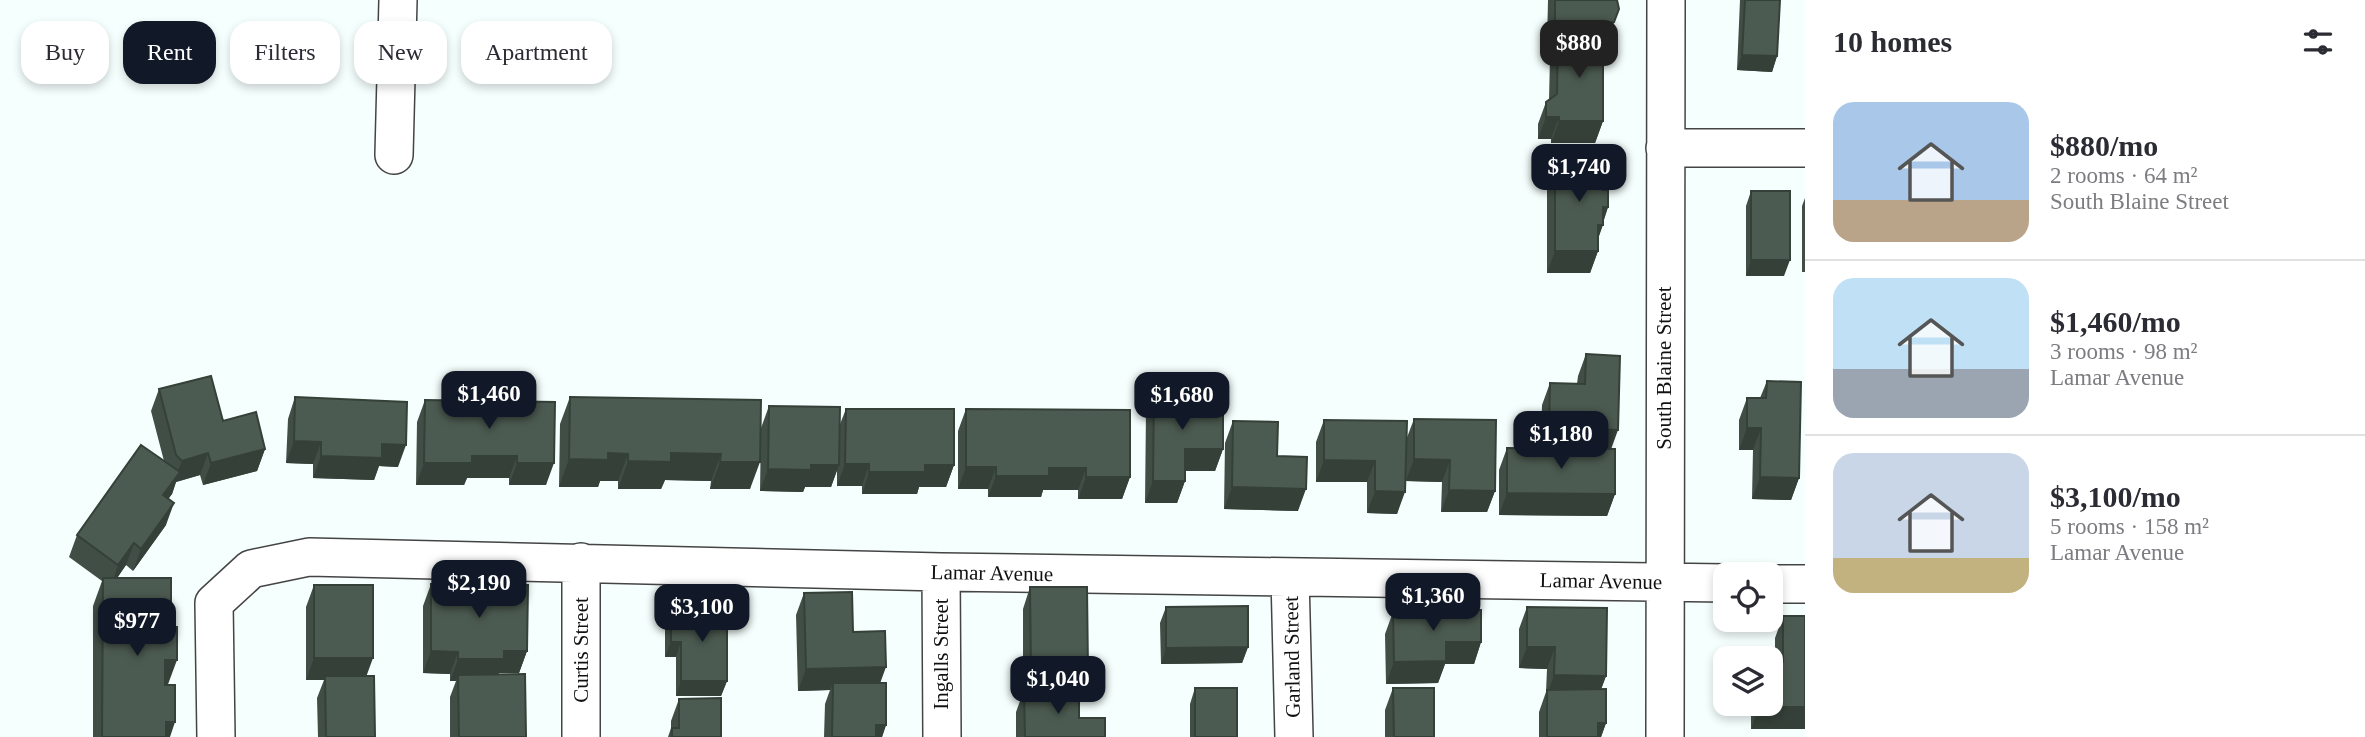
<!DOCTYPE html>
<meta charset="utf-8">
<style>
body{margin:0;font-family:"Times New Roman",serif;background:#f2f2f3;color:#2b2b33;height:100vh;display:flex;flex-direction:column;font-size:26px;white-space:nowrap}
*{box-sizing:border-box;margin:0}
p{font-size:23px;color:#7c7c81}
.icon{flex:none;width:38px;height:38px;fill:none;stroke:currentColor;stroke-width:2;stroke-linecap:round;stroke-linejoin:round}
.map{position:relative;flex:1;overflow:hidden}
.drawer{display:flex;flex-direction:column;background:#fff;width:560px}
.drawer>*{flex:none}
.guide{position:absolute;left:21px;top:21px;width:665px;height:63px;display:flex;gap:14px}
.tools{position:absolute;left:1713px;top:562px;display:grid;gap:14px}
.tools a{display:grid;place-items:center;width:70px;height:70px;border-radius:14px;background:#fff;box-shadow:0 4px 10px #0003;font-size:35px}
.price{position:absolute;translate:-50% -60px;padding:0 16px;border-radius:14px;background:#111827;color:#fff;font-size:23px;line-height:46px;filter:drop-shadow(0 2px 4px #0008)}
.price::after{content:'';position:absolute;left:50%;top:42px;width:21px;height:16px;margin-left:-10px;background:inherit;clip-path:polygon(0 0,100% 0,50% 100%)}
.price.active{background:#222;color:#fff}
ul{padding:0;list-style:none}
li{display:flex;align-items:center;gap:21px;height:175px;padding:0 28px}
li+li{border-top:2px solid #e1e1e2}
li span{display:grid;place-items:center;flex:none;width:196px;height:140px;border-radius:21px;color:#555}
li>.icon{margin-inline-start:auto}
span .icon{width:84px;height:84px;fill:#fffc;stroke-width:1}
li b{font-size:30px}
h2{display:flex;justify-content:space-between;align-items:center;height:84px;padding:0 28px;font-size:30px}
.pill{padding:0 24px;border-radius:21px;background:#fff;box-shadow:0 4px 10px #0003;font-size:24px;line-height:63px}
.pill.active{background:#111827;color:#fff}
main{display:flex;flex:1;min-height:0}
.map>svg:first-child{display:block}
</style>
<main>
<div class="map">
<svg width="1805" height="737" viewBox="0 0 1805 737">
<rect width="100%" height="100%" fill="#f5fffd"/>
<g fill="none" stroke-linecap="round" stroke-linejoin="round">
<g stroke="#444" stroke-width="40">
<path id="minor" d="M1665,148H1805
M394,155L398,0
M941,572L942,737
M1290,577L1294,737
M1771,584H1805
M216,737L214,603L251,569L309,557L941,572L1726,583
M581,737V562
M1665,737L1666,0"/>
</g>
<use href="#minor" stroke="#fff" stroke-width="37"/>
</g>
<path fill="#414e46" d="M1548,0H1617L1606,44H1603V121L1595,143H1551V139H1538V124L1546,102L1549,100L1550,57L1555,43H1547Z
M1740,0H1780L1777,56L1772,72L1737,70Z
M1555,160L1603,190L1608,207L1598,239V251L1590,273H1547V182Z
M1751,191L1784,276H1746V206Z
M1805,198V272H1802V206Z
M1586,354L1611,449L1615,494L1607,516L1499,515V470L1507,448L1541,449L1542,405L1550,383L1577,384L1578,376Z
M1767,381L1799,478L1791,500L1752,499L1753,450H1739V420L1747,398H1760Z
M1154,388L1177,402L1223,449L1215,471H1185V481L1177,503H1145L1146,410Z
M159,389L223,421L265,449L257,471L203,485L200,475L176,482L172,494L168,499L166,525L133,571L126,565L117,578L171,611L165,627L170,737H93V606L102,581L69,557L77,535L164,461L151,411Z
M295,397L398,467L379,466L374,480L313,478V464L286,463L288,419Z
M570,397L761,400L750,489H710L711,481L665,480L661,489H618V481H600L598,487H559L560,424Z
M425,400L555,402L546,485H509V478H467L464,485H416L417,422Z
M769,406L840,424L846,409L954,465L946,487H919L917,494H862V486H837V470L831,487H805L803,492L760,491L761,428Z
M966,409L1130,477L1122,499H1078V490H1043L1041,497H988V489H958V431Z
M1414,419L1495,491L1487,512H1441L1442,482L1406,481L1397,514L1367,513V482H1316V442L1324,420L1406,440Z
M1233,421L1277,456L1298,511L1224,509L1225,443Z
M431,584L527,651L519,673H499V674L526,737H450V697L456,681H450V674L423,673V606Z
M314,585L366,676L375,737H318L317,698L324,680H306V607Z
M1030,587L1080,693L1079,718L1105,737H1016V712L1023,693V609Z
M804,593L853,632L881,683L886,725L882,737H824L825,704L830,690L798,691L796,615Z
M1166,607L1248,647L1242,663L1161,664L1160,623Z
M1527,607L1606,676L1601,689L1606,723L1601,737H1539V712L1546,692L1547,669L1519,668V629Z
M671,610L727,681L721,696H676V657H665V625Z
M1393,612L1481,642L1474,664H1445L1438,683L1386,684L1385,634Z
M1783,616L1805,729H1751V704H1771L1775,662V638Z
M1195,688L1237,737H1190V704Z
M1393,688L1434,737H1385V710Z
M679,699L721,737H668L671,728V721Z"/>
<path fill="#354039" d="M1619,9L1606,44L1587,47L1595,25Z
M1555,21L1581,22L1573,44L1558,35L1555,43H1547Z
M1742,55L1777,56L1772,72L1737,70Z
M1546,117H1559L1551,139H1538Z
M1559,121H1603L1595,143H1551Z
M1603,207H1608L1602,225H1603L1595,247H1590Z
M1555,251H1598L1590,273H1547Z
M1751,260H1790L1784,276H1746Z
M1549,428L1618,430L1610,452L1541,450Z
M1747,428H1761L1753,450H1739Z
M294,441L321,442L313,464L286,463Z
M382,444L406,445L398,467L379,466L374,480L313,478L321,456Z
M265,449L257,471L203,485L211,463Z
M1185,449H1223L1215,471H1177Z
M208,453L200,475L176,482L172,494L155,517L163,495L175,478L182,461Z
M608,453L628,454L618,481H600L598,487H559L569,459Z
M671,453L721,454L711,481L665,480L661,489H618L628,461Z
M472,456H517L509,478H467L464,485H416L424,463Z
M1414,459L1450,460L1442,482L1406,481Z
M1324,460L1375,461L1367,482H1316Z
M720,462H760L750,489H710Z
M517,463H554L546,485H509Z
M845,464H869L862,486H837Z
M811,465H839L831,487H805L803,492L760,491L768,469Z
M925,465H954L946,487H919L917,494H862L869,472Z
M966,467H996L988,489H958Z
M1049,468H1086L1078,490H1043L1041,497H988L996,476Z
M1086,477H1130L1122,499H1078Z
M1760,477L1799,478L1791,500L1752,499Z
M1153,481H1185L1177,503H1145Z
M1232,487L1306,489L1298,511L1224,509Z
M1449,490L1495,491L1487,512H1441Z
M1375,491L1405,492L1397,514L1367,513Z
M1507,493L1615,494L1607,516L1499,515Z
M174,503L166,525L133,571L141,549Z
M134,543L126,565L111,587L118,565Z
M163,611H171L161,638Z
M671,642H681L676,657H665Z
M1446,642H1481L1474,664H1445L1438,683L1386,684L1394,662Z
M1248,647L1242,663L1161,664L1166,648Z
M1527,647H1555L1547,669L1519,668Z
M431,651L458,652L450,674L423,673Z
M504,651H527L519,673H499L496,681L458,675L456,681H450L458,659Z
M314,658H373L365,680L325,676L324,680H306Z
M165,660H177L167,687H155Z
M886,667L878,689L833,683L830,690L798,691L806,669Z
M1031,671H1088L1080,693H1024V691L1023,693Z
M1554,675L1606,676L1598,698L1547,695Z
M681,681H727L721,696H676Z
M1759,707H1805V729H1751Z
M166,722H175L170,737H160Z
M1598,723H1606L1601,737H1593Z
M876,725H886L882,737H872Z"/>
<path fill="#4c5b51" stroke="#354039" stroke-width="2" d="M1555,0H1617L1619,9L1614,22L1595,25L1581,22L1555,21Z
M1745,0H1780L1777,56L1742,55Z
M1558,35H1603V121H1559V117H1546V102L1557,94Z
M1555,160H1604L1603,190H1608V207H1603V225H1598V251H1555Z
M1751,191H1790V260H1751Z
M1586,354L1620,356L1618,430L1549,428L1550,383L1585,384Z
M211,376L223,421L256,412L265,449L211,463L208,453L182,461L176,455L159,389Z
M1767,381L1801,382L1799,478L1760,477L1761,428H1747V398H1766Z
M1154,388H1178L1177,402H1223V449H1185V481H1153Z
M295,397L407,402L406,445L382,444V458L321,456V442L294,441Z
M570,397L761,400L760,462H720L721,454L671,453V462L628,461V454L608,453V460L569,459Z
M425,400L555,402L554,463H517V456H472V463H424Z
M769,406L840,407L839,465H811V470L768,469Z
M846,409H954V465H925V472H869V464H845Z
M966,409L1130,410V477H1086V468H1049V476H996V467H966Z
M1414,419L1496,420L1495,491L1449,490L1450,460L1414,459Z
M1324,420L1407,421L1405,492L1375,491V461L1324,460Z
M1233,421L1278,422L1277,456L1307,457L1306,489L1232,487Z
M141,445L180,472L163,495L174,503L141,549L134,543L118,565L77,535Z
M1507,448L1615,449V494L1507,493Z
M103,578H171V611H163V627H177V660H165V685H175V722H166V737H102Z
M431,584L528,585L527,651H504V659H458V652L431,651Z
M314,585H373V658H314Z
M1030,587H1087L1088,671H1031Z
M852,592L853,632L885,631L886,667L806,669L804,593Z
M1248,606V647L1166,648V607Z
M1527,607L1607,608L1606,676L1554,675L1555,647H1527Z
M671,610H727V681H681V642H671Z
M1481,610V642H1446V661L1394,662L1393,612Z
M1783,616H1805V707H1759V704H1771V662H1783Z
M525,674L526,737H459L458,675Z
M325,676H374L375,737H326Z
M833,683H886V725H876V737H832Z
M1195,688H1237V737H1195Z
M1393,688H1434V737H1394Z
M1606,689V723H1598V737H1547V690Z
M1079,690V718H1105V737H1025L1024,691Z
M721,698V737H672V728H679V699Z"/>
<g text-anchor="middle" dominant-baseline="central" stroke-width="7" stroke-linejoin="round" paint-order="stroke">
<g font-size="21" fill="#111" stroke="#fff">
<text transform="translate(1664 368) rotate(-90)">South Blaine Street</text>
<text transform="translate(992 573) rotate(1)">Lamar Avenue</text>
<text transform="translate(1601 581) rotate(1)">Lamar Avenue</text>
<text transform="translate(581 650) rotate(-90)">Curtis Street</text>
<text transform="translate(941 654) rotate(-90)">Ingalls Street</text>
<text transform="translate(1292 657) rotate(-91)">Garland Street</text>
</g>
</g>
</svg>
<div class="tools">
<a><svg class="icon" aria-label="locate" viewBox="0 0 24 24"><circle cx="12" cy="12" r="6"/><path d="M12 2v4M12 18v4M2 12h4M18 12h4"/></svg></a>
<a><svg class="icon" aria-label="layers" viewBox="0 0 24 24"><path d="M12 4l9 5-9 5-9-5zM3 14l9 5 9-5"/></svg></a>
</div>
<b class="price active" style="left:1579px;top:80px">$880</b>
<b class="price" style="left:1579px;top:204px">$1,740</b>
<b class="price" style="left:489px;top:431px">$1,460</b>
<b class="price" style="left:1182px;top:432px">$1,680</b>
<b class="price" style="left:1561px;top:471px">$1,180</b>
<b class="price" style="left:479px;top:620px">$2,190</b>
<b class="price" style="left:1433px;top:633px">$1,360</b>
<b class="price" style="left:702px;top:644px">$3,100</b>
<b class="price" style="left:137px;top:658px">$977</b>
<b class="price" style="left:1058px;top:716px">$1,040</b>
<div class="guide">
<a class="pill">Buy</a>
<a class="pill active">Rent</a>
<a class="pill">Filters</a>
<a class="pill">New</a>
<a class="pill">Apartment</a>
</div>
</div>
<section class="drawer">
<h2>10 homes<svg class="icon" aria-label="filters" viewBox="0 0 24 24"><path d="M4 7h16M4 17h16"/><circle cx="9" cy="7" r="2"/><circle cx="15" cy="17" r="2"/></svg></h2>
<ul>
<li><span style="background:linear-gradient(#a9c7e8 70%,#b9a48a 0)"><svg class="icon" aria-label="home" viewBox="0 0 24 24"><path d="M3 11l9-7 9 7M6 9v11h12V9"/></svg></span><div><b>$880/mo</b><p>2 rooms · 64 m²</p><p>South Blaine Street</p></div></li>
<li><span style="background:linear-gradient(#bfe0f5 65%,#9aa5b1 0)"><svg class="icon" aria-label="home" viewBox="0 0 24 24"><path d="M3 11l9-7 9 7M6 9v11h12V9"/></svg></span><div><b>$1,460/mo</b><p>3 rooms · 98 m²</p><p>Lamar Avenue</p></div></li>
<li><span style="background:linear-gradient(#c9d6e8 75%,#c2b280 0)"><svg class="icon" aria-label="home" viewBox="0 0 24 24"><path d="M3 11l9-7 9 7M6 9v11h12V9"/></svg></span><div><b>$3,100/mo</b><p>5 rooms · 158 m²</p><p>Lamar Avenue</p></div></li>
</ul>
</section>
</main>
